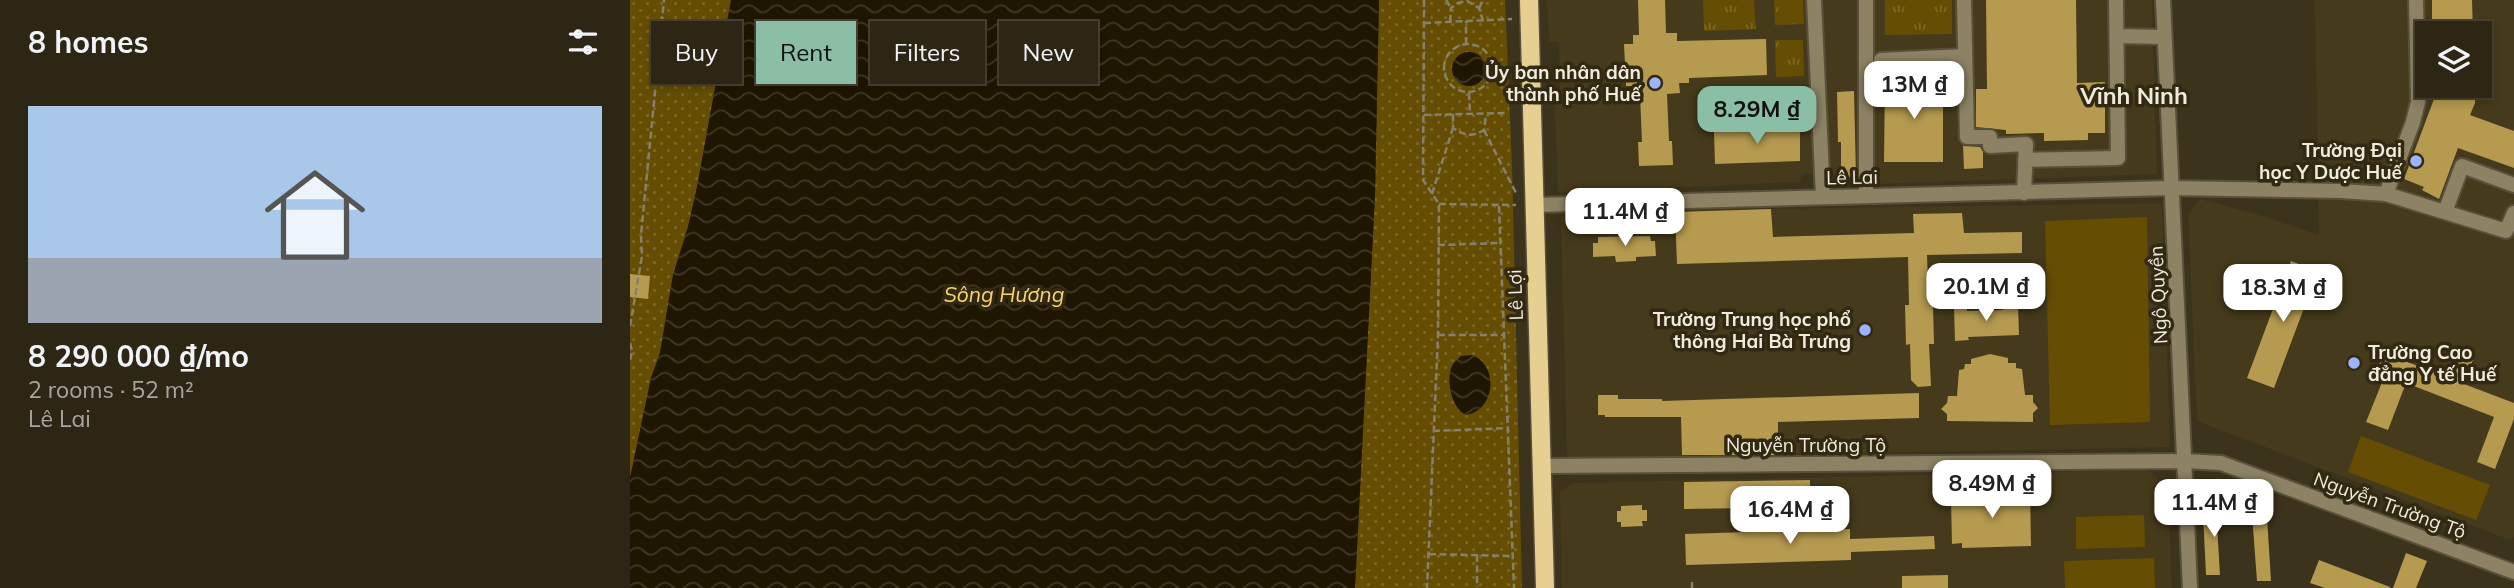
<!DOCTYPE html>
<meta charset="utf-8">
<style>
body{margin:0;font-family:Mulish,sans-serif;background:#393222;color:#f1f3f6;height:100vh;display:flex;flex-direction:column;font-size:26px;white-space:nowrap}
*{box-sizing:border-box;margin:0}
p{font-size:23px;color:#a7a5a0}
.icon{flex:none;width:38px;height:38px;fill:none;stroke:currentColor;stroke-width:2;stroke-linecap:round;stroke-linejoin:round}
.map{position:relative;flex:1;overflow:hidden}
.sheet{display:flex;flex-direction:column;background:#2d2615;width:630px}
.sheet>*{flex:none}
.guide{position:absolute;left:21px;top:21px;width:665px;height:63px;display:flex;gap:14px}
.tools{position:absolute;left:1785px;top:21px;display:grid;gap:14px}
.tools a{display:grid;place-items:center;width:77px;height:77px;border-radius:0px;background:#2d2615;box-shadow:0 4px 10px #0003,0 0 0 2px #484334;font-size:35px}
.price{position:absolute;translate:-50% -60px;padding:0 16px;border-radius:14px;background:#fff;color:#222;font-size:23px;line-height:46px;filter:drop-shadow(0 2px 4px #0008)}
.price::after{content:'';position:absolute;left:50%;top:42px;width:21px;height:16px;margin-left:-10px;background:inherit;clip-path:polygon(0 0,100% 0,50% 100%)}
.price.on{background:#8abfa5;color:#111}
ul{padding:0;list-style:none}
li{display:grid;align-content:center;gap:14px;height:371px;padding:0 28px}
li+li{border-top:2px solid #484334}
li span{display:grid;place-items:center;height:217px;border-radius:0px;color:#555}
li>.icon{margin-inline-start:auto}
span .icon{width:126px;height:126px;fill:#fffc;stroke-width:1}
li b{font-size:30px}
h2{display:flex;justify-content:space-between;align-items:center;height:84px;padding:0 28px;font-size:30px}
.tag{padding:0 24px;border-radius:0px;background:#2d2615;box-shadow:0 4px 10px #0003,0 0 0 2px #484334;font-size:24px;line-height:63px}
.tag.on{background:#8abfa5;color:#111}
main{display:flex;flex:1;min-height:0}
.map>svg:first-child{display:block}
</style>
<main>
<section class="sheet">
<h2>8 homes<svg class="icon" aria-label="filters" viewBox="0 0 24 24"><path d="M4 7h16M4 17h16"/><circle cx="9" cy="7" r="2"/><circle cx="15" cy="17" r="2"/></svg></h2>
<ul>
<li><span style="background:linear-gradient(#a9c7e8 70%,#9aa5b1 0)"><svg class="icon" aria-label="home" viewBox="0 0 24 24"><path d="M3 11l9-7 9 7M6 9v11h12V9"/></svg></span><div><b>8 290 000 ₫/mo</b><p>2 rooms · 52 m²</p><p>Lê Lai</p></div></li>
</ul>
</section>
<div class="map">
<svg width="1884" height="588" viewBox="0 0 1884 588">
<defs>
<pattern id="grass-tufts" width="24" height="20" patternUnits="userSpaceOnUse" patternTransform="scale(1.75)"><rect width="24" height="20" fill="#654e03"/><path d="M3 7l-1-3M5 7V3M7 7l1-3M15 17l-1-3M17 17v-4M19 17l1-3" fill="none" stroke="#7b6827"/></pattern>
<pattern id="park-dots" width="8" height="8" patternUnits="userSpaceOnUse" patternTransform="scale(1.75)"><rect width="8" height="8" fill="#654e03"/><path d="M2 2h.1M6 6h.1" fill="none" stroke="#7b6827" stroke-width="1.8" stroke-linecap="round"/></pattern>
<pattern id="water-waves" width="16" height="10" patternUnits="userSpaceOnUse" patternTransform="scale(1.75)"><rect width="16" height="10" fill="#1f1601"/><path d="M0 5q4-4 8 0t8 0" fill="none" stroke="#403826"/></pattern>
</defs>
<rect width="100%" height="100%" fill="#3c331c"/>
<path fill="#453a1b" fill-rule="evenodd" d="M917,0H1522L1527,174L1247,184L1205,182L1204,173L1173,174L1169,182L928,193L924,90H930L929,42H919Z
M1685,0H1884V538L1877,539L1567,421L1558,214L1570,199L1626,214L1689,235ZM1797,33H1850V86H1797Z
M1532,203L1540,447L937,459L931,212Z
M1518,470L1538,487L1542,588H932L930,492L943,483Z"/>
<path fill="url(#grass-tufts)" d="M1073,0H1124L1126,29L1074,31Z
M1144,0H1173L1174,24L1145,25Z
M1255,0H1322V34L1255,35Z
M1145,40H1173L1174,76L1146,77Z"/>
<path fill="url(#park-dots)" d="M0,0H101L67,187L58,227L43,275L30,353L21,378L0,478Z
M749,0H875L882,166L892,588H725L745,195Z"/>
<path fill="#654e03" d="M1517,217L1520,422L1420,425L1415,221Z
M1731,436L1860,485L1846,520L1718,472Z
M1514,515L1515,547L1446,549V517Z
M1524,558L1525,588H1435L1434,561Z"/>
<path fill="url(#water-waves)" d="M101,0H749L745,195L725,588H0V478L21,378L30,353L43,275L58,227L67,187Z
M822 69a17 17 0 1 1 34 0a17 17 0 1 1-34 0Z
M842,355C869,365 866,410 836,415C821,408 815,378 823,364C825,361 829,358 831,356Z"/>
<path fill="#b69a50" d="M1008,0H1035L1036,33H1047V41L1136,39L1137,75L1059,78V83H1049L1050,93L1037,94L1039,141H1042L1043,165L1009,166L1008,142H1012L1010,95H1007L1006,86H996L994,44H1003V35H1009Z
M1356,0H1446L1447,83L1475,82V133H1458V140L1414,141V133L1376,134V130L1346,127V89H1357Z
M1802,0H1842L1843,33H1802Z
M1255,79H1313V162H1254Z
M1804,86H1845V103L1840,115L1884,131V168L1828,148L1809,199L1792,190L1794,187L1774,179L1804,99Z
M1224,91L1226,177H1211V142H1208L1207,92Z
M1170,129V161L1085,164L1084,132Z
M1333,146L1350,147L1353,152V168L1334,169Z
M1141,209L1143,237L1284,233L1283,214L1332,213L1334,233L1392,232V253L1297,255L1299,304H1303L1304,344H1299L1301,386L1288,387L1281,380L1280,344L1276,345L1275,305H1279L1278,257L1047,264L1045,212Z
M1020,236L1021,241H1025L1026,256L1006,257V261L986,262L985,256L963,257V243H968V237Z
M1661,261L1688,271L1644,388L1617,378Z
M0,274L20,276L18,299L0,297Z
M1388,304L1389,335L1338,337L1339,340L1325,341L1324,308L1337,307V311L1373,310L1372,305Z
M1828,348L1845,354L1834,384L1884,403V419L1865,469L1847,462L1864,417L1776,383L1758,430L1736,422L1755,375L1746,372L1754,353L1817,377Z
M1360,354L1378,358V363H1386V368L1392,369L1395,395H1403V402L1408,408L1403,413V422L1317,421V414L1311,409L1317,403L1318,396H1327L1329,370L1334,369L1335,364H1341V359Z
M1289,393V418L1148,422V455H1052L1051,417H975V415H968V395H988V399H1032V401Z
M1180,480V507L1054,509V482Z
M1400,491L1401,546L1332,548V543L1322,544L1321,500H1330V493Z
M1621,501H1636L1641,581H1627Z
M1012,505V510H1017V521H1012L1013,526L991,527V522H987V511H991V506Z
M1600,511L1602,524L1587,525L1590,575H1576L1573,513Z
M1220,529V539L1304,536L1305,549L1221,552V560L1056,565L1055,534Z
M1776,553L1797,561L1786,588H1763Z
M1689,560L1760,587V588H1695L1680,583Z
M1318,575V588H1272V576Z"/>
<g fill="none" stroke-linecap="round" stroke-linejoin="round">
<g stroke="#59503b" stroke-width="18">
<path id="minor" d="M1184,0L1193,197
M1334,0L1337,137H1360V146L1396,144L1394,193
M1533,0L1560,588
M1487,36L1534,37
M1251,60L1335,56
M1395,160L1488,158L1486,0
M1756,194L1783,122L1788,102L1786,0
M1236,196V0
M904,205L1541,188L1711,191L1756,194L1876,231L1884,213
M1815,212L1832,166L1884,185
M911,466L1555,461L1591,463L1884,572"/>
</g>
<g stroke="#59503b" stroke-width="21">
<path id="major" d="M899,0L915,588"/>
</g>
<path stroke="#88806d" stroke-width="2.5" stroke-dasharray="7 3.5" stroke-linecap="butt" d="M794,0L793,180L809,204L808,335L797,588
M816,0L821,8
M849,8L853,0
M820,22L821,8L828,3L837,1L849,8L853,21
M794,23L882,19
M836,44V21
M814 68a24 24 0 1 1 48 0a24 24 0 1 1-48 0Z
M863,68L883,67
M839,93L840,114
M823,114V128C835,136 842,137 854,130L856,115
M794,115L878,113
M854,130L886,193
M802,194L823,128
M809,204L886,205
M869,206L884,588
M808,245L871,243
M0,326L12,256L11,235L34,0
M808,335H874
M0,343L2,351L0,360
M803,431L879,428
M799,554L883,556
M847,555V587
M1062,582V588"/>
<use href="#minor" stroke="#8d8264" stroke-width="14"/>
<use href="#major" stroke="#e7cf91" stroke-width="18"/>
</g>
<g fill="#9bb4fd" stroke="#322912" stroke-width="2.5">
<circle cx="1025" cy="83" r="7"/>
<circle cx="1786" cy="161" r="7"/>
<circle cx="1235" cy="330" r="7"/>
<circle cx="1724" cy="363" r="7"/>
</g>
<g text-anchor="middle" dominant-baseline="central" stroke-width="7" stroke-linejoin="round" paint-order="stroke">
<g font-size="19" font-weight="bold" fill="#f0ebdd" stroke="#322912" text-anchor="end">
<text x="1011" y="72">Ủy ban nhân dân<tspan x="1011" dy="22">thành phố Huế</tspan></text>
<text x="1772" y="150">Trường Đại<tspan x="1772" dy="22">học Y Dược Huế</tspan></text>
<text x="1221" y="319">Trường Trung học phổ<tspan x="1221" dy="22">thông Hai Bà Trưng</tspan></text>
<text x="1738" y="352" text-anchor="start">Trường Cao<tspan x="1738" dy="22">đẳng Y tế Huế</tspan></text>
</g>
<g font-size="19" fill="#f0ebdd" stroke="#322912">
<text transform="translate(1222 177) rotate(-1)">Lê Lai</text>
<text transform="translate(885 295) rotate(-92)">Lê Lợi</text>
<text transform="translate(1528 295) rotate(-93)">Ngô Quyền</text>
<text x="1176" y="445">Nguyễn Trường Tộ</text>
<text transform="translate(1760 505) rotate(20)">Nguyễn Trường Tộ</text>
</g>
<g font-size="21" font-style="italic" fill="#fad46d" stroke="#322912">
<text x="374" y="294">Sông Hương</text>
</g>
<g font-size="23" font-weight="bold" fill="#f0ebdd" stroke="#322912">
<text x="1504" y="95">Vĩnh Ninh</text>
</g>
</g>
</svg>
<div class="tools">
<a><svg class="icon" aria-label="layers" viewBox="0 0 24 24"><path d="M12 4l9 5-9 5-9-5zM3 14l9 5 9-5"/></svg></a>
</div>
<b class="price" style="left:1284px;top:121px">13M ₫</b>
<b class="price on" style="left:1127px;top:146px">8.29M ₫</b>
<b class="price" style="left:995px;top:248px">11.4M ₫</b>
<b class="price" style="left:1356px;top:323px">20.1M ₫</b>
<b class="price" style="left:1653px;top:324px">18.3M ₫</b>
<b class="price" style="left:1362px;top:520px">8.49M ₫</b>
<b class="price" style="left:1584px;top:539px">11.4M ₫</b>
<b class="price" style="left:1160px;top:546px">16.4M ₫</b>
<div class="guide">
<a class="tag">Buy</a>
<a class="tag on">Rent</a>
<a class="tag">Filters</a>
<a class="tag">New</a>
</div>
</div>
</main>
